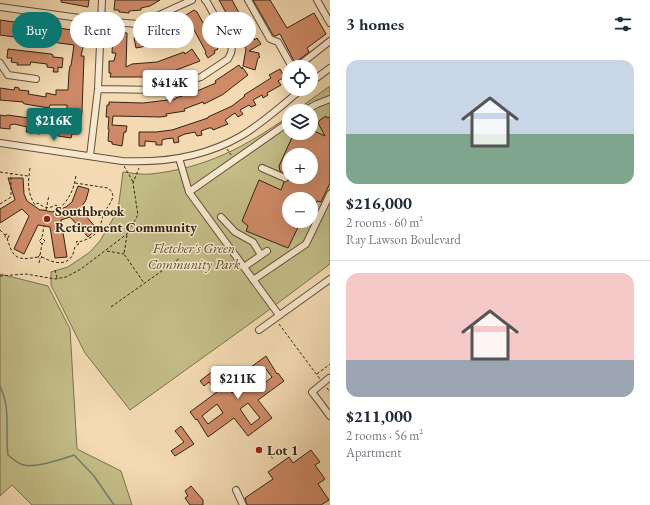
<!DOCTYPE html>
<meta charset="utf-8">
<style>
body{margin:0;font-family:"EB Garamond",serif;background:#f2f2f3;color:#1f2937;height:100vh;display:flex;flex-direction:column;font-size:15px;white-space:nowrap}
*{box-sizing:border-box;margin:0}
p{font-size:13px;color:#747a83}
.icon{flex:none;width:22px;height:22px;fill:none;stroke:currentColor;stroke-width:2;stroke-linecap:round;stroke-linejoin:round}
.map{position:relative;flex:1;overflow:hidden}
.drawer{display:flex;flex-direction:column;background:#fff;width:320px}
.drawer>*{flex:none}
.banner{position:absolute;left:12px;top:12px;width:258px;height:36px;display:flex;gap:8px}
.tools{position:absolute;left:282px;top:60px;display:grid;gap:8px}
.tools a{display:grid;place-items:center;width:36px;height:36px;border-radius:50%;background:#fff;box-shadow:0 4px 16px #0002;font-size:20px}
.price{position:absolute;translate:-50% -34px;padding:0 9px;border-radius:4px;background:#fff;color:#222;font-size:13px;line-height:26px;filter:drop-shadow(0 1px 2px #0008)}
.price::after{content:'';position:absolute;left:50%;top:24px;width:12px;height:9px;margin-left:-6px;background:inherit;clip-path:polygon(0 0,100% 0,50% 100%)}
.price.on{background:#0f766e;color:#fff}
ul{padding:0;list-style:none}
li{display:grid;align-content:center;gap:8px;height:212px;padding:0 16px}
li+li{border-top:1px solid #e0e1e3}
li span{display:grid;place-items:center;height:124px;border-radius:12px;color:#555}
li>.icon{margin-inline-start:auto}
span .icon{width:72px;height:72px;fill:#fffc;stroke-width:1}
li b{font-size:17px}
h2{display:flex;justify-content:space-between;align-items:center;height:48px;padding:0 16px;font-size:17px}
.pill{padding:0 14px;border-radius:18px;background:#fff;box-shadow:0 4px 16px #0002;font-size:14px;line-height:36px}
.pill.on{background:#0f766e;color:#fff}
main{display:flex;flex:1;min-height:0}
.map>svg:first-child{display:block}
</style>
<main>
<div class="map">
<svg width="330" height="505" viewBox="0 0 330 505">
<rect width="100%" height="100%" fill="#f3dab2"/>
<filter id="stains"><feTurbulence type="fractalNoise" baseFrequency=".005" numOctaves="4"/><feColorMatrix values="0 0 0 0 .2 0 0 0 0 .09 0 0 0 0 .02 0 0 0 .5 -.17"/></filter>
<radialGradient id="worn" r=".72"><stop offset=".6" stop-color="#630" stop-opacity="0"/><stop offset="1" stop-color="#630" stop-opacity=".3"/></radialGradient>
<path fill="#c3bd87" stroke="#7b704e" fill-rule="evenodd" d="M330,86V264L262,315L130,410L85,353L51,285V272L68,267L90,252L100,241L118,210L123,172C132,173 142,175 151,174C206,168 245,147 289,116V133H311V111H295ZM289,155H311V177H289ZM289,199H311V221H289Z
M0,274L48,286L70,329L77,449L121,471L132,505H32L12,485L0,496Z"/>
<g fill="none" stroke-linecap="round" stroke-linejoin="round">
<path stroke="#717e72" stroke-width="1.5" d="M0,386C11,408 5,432 8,455C13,459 18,464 24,465C37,468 62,459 74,455L94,476L114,505"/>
</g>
<path fill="#cf8a67" stroke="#332415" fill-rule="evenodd" d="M61,0H89L88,7L61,2Z
M115,0H160L150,6L141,8V10L129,11V13L119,12V10H114Z
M219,0H232L250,33L251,32L255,40L257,38L261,44L249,51L259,53V56L260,57L258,58L255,70L243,66L246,49Z
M253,0H270L287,28L314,13L326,34L307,48L309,52L295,63L280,34L275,36L273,35Z
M194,10L197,12L218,49L214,51L215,53L208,58L205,53L206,52L186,15Z
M0,20L87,32L86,47H83L81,56H84L82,112L79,134H72L71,138L58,136V132L45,129H41L40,134L26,132L27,127L14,124L10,125V129L0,128V115L6,116L7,115L74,124L72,121L73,116L67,115V105H50L49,108L25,104L23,103V102L0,100V88L14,90L15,87L19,88V90L29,91L28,94L46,97V93L56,95V90H68L69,72L70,66H71L74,45L0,35Z
M176,25L177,30H180L182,41L177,42V40L136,48L134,38L136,36L157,33L161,31L170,30L169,26Z
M116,32L127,33L126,67L132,64L157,62L184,52L185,54L192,49L200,61L158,77H110L111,73H109V61H114L116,53H112L113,34H116Z
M8,49L51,54L53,55V57L63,58L62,68L58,67V72H53L54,68L47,67V64L31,62L30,65H17L18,63L11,62L12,58H7Z
M239,65L242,69V67L248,75L222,95L204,104L203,102L184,109L185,111L166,114L167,116L160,117L113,116L112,125L127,126L126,132H124L122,146L112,144V142L108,141L109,129H108L109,117H106L107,105H109V102L143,103L176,99V98L197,91L216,83L215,81Z
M280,69L284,77L278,81L281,85L267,93L268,95L263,98L262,95L253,100L256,105L251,107L249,105L240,110L243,114L238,117L235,113L229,117L225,120L228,124L213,130L212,128H209L201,131L202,135L197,136L195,132L185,134L178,137L179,142L174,143L173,138L165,139L162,140V145H156V142L145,141V146H139V132H156L172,130L208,118V117L232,106L245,96L244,95L271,78L269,75Z
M326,116L327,118L330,117V183L321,202L317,201L314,208L311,207V199H289V221H301L288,248L246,231L248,226L242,221L259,180L281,190L284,182L289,180V177H311V155H289V176L280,171L279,166L294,133H305L309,135L312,130L325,136L318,123L320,120Z
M8,178H23L24,194L27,201L40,210H43L52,212L66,207L72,202L78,186L89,189L86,200L80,209L97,229L88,237L70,217L61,220L67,257L55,258L50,227L38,225L24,254L14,249L29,216L22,209L0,223V209L15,200Z
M266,356L277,374L278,373L284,381L258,400L272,418L248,436L234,418L208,437L197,419L196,420L190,412L217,392L209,382L204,386L200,381L214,370L232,393L248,381L243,373ZM266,369L272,377L256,390L249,381ZM248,403L260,418L251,425L240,409ZM217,404L223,413L208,424L202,416Z
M181,426L194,444L175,456L171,451L184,442L175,431Z
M311,450L320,462L315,465L325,479L318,484L329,500L321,505H247L245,498L273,479L268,472L289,457L293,463Z
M191,486L203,500V505H190L185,498L188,496L185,491Z"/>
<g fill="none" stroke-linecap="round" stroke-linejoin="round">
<g stroke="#63523c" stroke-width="8">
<path id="minor" d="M248,0L270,39L278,42L292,67
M317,0L330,23
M0,7L101,21L138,24L144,22L192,0
M0,63L8,75L36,79
M297,67L330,41
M311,82L330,68
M98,89L159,90L201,77L228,59L231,53L232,47L207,2L205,0
M304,111L317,104L330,99
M0,143L122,161C164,163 205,157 241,136C263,123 282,105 302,89
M90,156L98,89L102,0
M179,158L189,192L279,315
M262,168L285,178
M189,192L289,122
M221,217L235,232L253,242L261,255
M244,267L267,251
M253,280L306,244L330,194
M259,330L330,279
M329,378L312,392L330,416
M236,490L243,505"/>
</g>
<path stroke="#332415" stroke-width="1" stroke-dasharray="3 2" stroke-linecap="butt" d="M227,149L231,155
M124,166L133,182
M30,168C28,183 27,192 35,205L38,203C44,208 49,209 56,205L60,208C70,198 74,189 76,175
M0,172L28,176
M75,183L108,188C120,197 106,206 103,215C101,222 101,228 96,233C92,238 85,240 79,242L78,245L76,244L77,241L79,242
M0,204L11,197V174
M46,210L49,195
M0,230L5,235
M5 236a2 2 0 1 1 4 0a2 2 0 1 1-4 0Z
M127,235L124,254L144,283
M42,237L44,226
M7,238C13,258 16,261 38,257
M107,251L124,254
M40,255L42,244L45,241L42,238L39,241L42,244
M42,257C51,262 67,268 73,254C74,251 74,248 76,245
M39,263L40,259L42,257L40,255L38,257L40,259
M55,270L57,278
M0,276L26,274L55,279L66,277L81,269L127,234L138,215L133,183L139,168
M111,307L180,258
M279,324L320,379
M317,374L330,364
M327,388L330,392
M268,452L273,459"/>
<use href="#minor" stroke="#f7e7cd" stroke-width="6"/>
</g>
<g fill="#8f2418" stroke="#f7e7cd" stroke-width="1.5">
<circle cx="47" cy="219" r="4"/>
<circle cx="259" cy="450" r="4"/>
</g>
<g text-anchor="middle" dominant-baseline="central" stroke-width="3" stroke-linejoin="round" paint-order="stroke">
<g font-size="14" font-weight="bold" fill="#332415" stroke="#f7e7cd" text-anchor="start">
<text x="55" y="211">Southbrook<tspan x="55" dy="16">Retirement Community</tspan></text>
<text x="267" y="450">Lot 1</text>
</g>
<g font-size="14" font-style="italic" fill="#574a32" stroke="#f7e7cd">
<text x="194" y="248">Fletcher's Green<tspan x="194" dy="16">Community Park</tspan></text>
</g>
</g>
<rect width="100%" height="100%" filter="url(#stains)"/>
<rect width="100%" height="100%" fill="url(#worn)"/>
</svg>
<div class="tools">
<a><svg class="icon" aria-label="locate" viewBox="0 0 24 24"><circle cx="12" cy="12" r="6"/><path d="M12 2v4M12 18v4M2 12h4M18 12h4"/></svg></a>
<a><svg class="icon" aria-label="layers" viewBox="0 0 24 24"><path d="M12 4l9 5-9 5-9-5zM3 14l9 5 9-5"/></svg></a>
<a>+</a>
<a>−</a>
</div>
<b class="price" style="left:170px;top:104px">$414K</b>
<b class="price on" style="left:54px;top:142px">$216K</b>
<b class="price" style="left:238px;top:400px">$211K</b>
<div class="banner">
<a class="pill on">Buy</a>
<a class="pill">Rent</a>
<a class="pill">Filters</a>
<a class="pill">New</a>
</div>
</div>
<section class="drawer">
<h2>3 homes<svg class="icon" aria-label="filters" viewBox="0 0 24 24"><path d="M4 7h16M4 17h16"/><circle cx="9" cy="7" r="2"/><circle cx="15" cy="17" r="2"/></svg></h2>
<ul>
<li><span style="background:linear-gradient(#c9d6e8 60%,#7fa58c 0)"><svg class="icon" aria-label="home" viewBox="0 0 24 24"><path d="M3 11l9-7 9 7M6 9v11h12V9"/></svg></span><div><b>$216,000</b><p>2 rooms · 60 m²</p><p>Ray Lawson Boulevard</p></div></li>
<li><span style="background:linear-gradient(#f6c9c9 70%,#9aa5b1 0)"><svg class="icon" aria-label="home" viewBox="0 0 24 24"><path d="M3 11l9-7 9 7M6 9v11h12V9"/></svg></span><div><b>$211,000</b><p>2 rooms · 56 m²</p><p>Apartment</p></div></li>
</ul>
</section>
</main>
